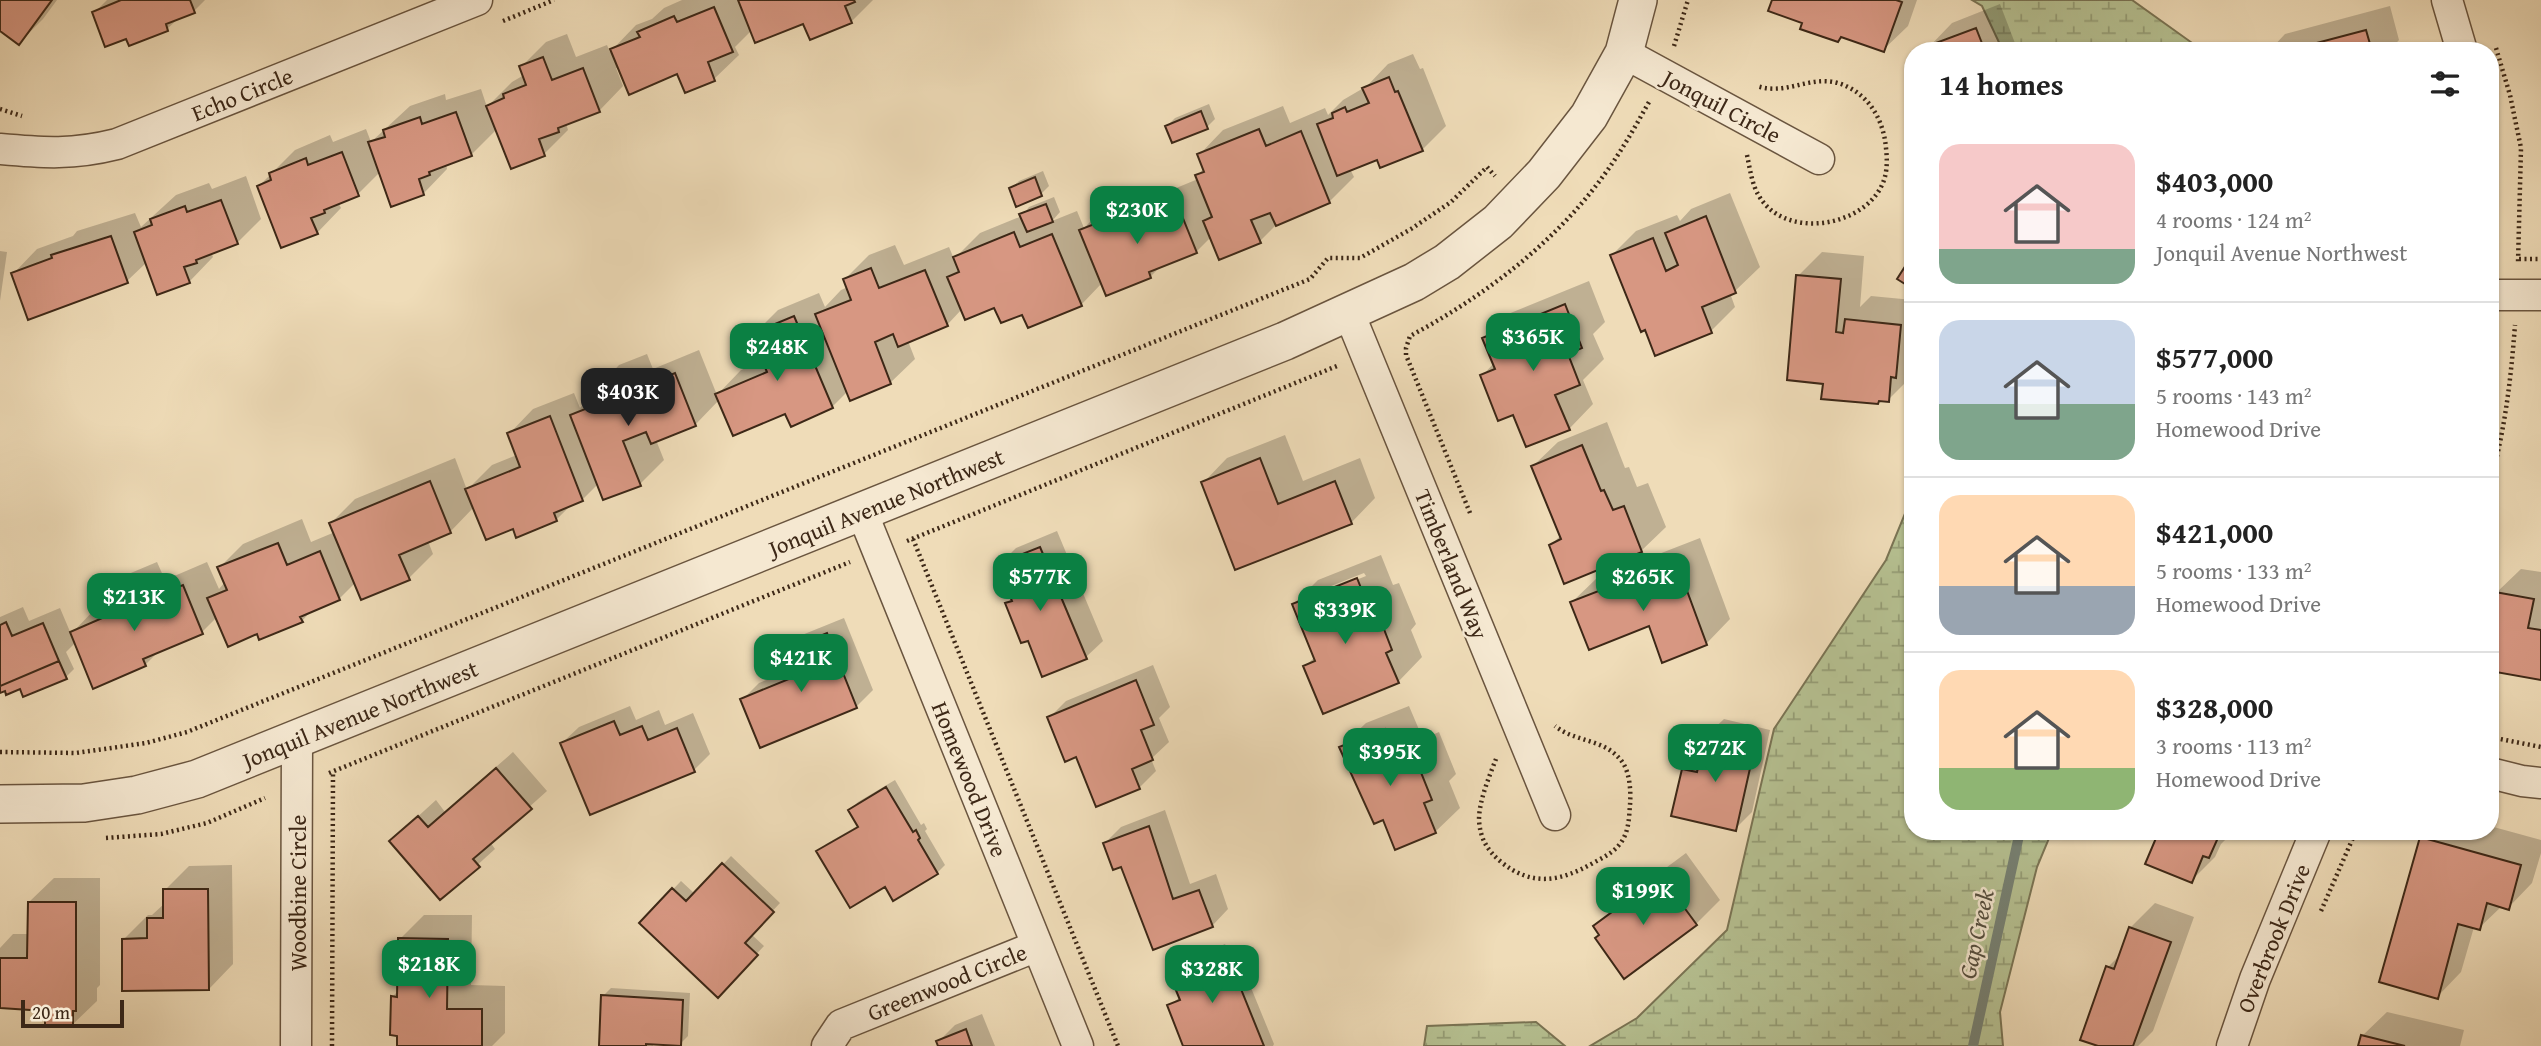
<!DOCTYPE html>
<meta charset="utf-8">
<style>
body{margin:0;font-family:"Gentium Book Plus",serif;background:#f6f6f6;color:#222;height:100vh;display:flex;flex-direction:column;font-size:26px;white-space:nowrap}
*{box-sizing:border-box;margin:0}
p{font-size:23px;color:#767676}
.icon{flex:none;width:38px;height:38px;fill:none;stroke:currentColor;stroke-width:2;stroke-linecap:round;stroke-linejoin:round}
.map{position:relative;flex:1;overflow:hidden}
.panel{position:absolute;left:1904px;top:42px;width:595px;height:798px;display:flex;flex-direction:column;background:#fff;border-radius:28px;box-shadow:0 2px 5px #0004}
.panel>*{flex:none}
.scale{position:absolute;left:21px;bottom:18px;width:103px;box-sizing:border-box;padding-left:7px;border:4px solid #3d2817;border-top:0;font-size:19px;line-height:24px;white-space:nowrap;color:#3d2817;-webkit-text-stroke:5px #f5e8d1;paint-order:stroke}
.price{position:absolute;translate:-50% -60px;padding:0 16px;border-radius:14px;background:#0b8043;color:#fff;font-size:23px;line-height:46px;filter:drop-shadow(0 2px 4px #0008)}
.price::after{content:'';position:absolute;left:50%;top:42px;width:21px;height:16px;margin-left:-10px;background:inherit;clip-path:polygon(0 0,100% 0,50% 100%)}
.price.current{background:#222;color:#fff}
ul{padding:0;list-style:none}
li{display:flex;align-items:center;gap:21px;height:175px;padding:0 35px}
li+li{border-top:2px solid #e0e0e0}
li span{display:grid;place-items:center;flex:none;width:196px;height:140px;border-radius:21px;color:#555}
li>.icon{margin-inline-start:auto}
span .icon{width:84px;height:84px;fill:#fffc;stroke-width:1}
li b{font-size:30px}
h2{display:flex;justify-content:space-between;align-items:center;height:84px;padding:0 35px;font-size:30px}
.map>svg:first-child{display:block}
</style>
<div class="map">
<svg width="2541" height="1046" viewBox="0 0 2541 1046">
<defs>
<pattern id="wetland-marsh" width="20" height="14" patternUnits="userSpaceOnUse" patternTransform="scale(1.75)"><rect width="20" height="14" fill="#b6c192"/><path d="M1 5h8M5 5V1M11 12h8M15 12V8" fill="none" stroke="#959d76"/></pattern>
</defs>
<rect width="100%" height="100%" fill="#efdcb8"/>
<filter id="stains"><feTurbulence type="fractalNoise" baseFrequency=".00286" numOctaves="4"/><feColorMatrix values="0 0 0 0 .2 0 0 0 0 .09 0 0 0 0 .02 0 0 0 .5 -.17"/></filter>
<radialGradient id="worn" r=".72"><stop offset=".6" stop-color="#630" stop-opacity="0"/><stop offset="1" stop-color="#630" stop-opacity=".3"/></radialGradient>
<path fill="url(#wetland-marsh)" stroke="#7a7454" stroke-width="2" d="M1972,0H2132L2195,45L2197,51H2003L1982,6Z
M1913,494V831H2052L2037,867L2000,1012L2003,1046H1590L1637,1018L1727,930L1774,729L1886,560Z
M1536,1022L1565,1046H1424L1427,1026Z"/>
<path fill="#0003" fill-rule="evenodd" d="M0,0H57L43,19L19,43L0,29Z
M107,0H205L194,11L180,17L167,29L127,37L94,13Z
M682,0H873L851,22L803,21L752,30L735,47L739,55L714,79L686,91L678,72L616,68L623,86L599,111L566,123L568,130L544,154L497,129L471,155L446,164L447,169L423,194L380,172L358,194L338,202L341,208L317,233L259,186L295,150L330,135L333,142L366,129L371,142L410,106L445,94L446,100L481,89L487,107L512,82L524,75L521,67L546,42L567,34L576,57L607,45L610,52L636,25L652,19L664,8Z
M1774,0H1917L1908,26L1883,50L1843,36L1838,40L1804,22Z
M2000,4L2018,51H1929L1928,48L1952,23Z
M2390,6L2399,40L2389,51H2269L2285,34Z
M1413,54L1420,69L1423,68L1446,126L1422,150L1378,158L1350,169L1354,177L1329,202L1278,223L1260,241L1211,237L1196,252L1161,266L1150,277L1102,283L1081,305L1023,312L995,305L962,309L947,325L908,341L915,359L890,383L848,391L832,407L786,412L719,400L695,425L656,440L664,460L640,484H598L583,499L572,504L556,520L514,527L474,507L450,532L428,541L433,554L409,578L355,583L339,599L312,610L302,621L258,632L217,617L202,632L160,650L145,665L76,642L66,652L74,669L66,677L0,691V617L23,607L29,621L60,608L71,634L96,608L104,605L102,599L126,575L157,562L165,580L207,562L219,589L225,582L219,568L243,544L302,519L311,542L335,532L331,523L355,499L455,458L467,490L492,465L517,455L509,434L533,409L574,393L580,408L619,365L647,354L653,369L699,350L717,395L741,370L764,360L753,335L778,310L819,293L825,307L841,290L848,287L845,279L869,255L895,245L904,265L949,247L954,259L980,233L1022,216L1029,207L1054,197L1060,212L1052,221L1077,211L1084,228L1106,206L1149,189L1152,198L1198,179L1197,176L1204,168L1199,155L1223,130L1283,106L1290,123L1325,108L1328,115L1343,100L1367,86L1388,64Z
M1209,104L1215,119L1207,127L1167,126L1175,118Z
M1043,171L1049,186L1041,194L1011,189L1019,181Z
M246,176L261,219L237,243L211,252L213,257L189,282L147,262L127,281L29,318L13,274L37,249L73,236L77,231L135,213L141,227L176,195L209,183L212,189Z
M1730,193L1760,267L1735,291L1730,293L1735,307L1711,331L1646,327L1612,255L1636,231L1677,215L1680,221L1691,209Z
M0,251L7,252L0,301Z
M1822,252L1864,256L1860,307L1871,296L1913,300L1912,376L1888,400L1824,382L1798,276Z
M1589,281L1605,322L1593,334L1604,359L1583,380L1593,404L1569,429L1514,413L1482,376L1494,363L1484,338L1508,314Z
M1607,422L1625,468L1629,467L1637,487L1648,483L1666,527L1641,551L1551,545L1561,535L1533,466L1558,442Z
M1285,435L1303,481L1360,458L1375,498L1351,523L1236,568L1203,483L1227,458Z
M1057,531L1103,641L1086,657L1043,675L1028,638L1007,604L1013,598L999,565L1016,548Z
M1700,538L1730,619L1706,644L1650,624L1572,602L1597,578Z
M1381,555L1393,585L1399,583L1416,624L1411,630L1422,657L1398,682L1305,666L1315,657L1294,604L1318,580ZM1364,573L1366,576L1321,594V590Z
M2521,569L2541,572V678L2496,593Z
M844,618L873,690L856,707L761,745L743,699L759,683L788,671L781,653L797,637Z
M1153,665L1170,707L1159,718L1169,742L1151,759L1156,771L1139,788L1077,755L1049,718L1066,701Z
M630,706L636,720L659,710L665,725L693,713L710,754L694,770L562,743L579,727Z
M1409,706L1423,739L1439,732L1456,774L1449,781L1460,808L1435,832L1384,818L1341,747L1366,723Z
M1724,719L1770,730L1752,812L1735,829L1683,770L1700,753L1703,754L1707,735Z
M513,752L547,791L490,842L495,849L441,898L391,841L436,800L445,812Z
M895,780L921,825L924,823L927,829L925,831L945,865L937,873L893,898L885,885L819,852L826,844L859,825L850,810L858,802Z
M1165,810L1190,884L1216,874L1228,909L1212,926L1122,865L1105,843L1121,827Z
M2490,826L2541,840V853L2532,883L2508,908L2502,906L2479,928L2474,927L2461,972L2437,997L2421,838L2428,831H2490Z
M2161,831H2234L2221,844L2215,857L2191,881Z
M1686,853L1720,900L1696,924L1595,926L1620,902Z
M731,856L780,903L751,934L764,946L718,995L641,923L681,881L695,894Z
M232,865L233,964L209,989L123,940L148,915H152L165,903V890L189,866Z
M54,878H100V985L97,988V1001L72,1025L47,1009L0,1007V948L13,934H29V902Z
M2155,903L2194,917L2153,1031L2138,1046H2103L2108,967L2121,954L2130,928Z
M424,915H472L471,985L505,986V1033L492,1046H399L392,997L399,990L400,939Z
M1225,944L1227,948L1234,946L1274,1044L1273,1046H1185L1169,1006L1180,997L1171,972L1178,964Z
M611,988L690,993L688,1036L680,1044L653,1042V1046H600L603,996Z
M2387,1012L2464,1030L2460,1046H2360L2362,1036Z
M982,1014L995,1046H940L938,1042L955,1025Z"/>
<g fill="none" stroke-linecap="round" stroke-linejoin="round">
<path stroke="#758073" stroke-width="10" d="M1973,1046L2020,831"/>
</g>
<path fill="#d79782" stroke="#3d2817" stroke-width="2" d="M0,0H52L19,45L0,31Z
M190,0L195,13L166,24L168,31L129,46L126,39L105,47L92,12L121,0Z
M738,0H854L855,2L845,6L852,23L810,40L803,24L755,43Z
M1772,0H1896L1902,2L1884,52L1841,37L1838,42L1800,29L1802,23L1768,11Z
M714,7L733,52L708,62L715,81L685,93L677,74L629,95L610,49L640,37L637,32L674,16L677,22Z
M1976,28L1985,51H1927L1925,47Z
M2366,30L2372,51H2286Z
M543,57L552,80L583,68L600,112L558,128L559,132L539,139L545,156L511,169L486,106L504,98L503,94L526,85L519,66Z
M1389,77L1395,92L1398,91L1423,151L1380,168L1377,160L1337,176L1317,124L1333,118L1332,113L1345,107L1347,112L1369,103L1362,88Z
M1201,111L1208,129L1172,143L1165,126Z
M456,112L472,156L429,172L430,175L419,179L424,195L391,207L368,142L385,137L383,130L420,117L422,124Z
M1259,129L1266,146L1301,131L1330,203L1276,226L1270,213L1251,220L1261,243L1219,260L1203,221L1212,217L1195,175L1204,172L1197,154Z
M342,152L359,196L324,210L325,213L311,218L318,234L281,248L257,186L271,180L269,173L306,158L308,165Z
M1035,177L1042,196L1016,207L1009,188Z
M221,200L238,244L196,260L197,263L184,267L190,283L157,295L134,232L152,225L150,219L185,206L187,212Z
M1176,201L1197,253L1149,272L1151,278L1106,296L1079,230L1125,212L1128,221Z
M1046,204L1053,222L1027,232L1019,214Z
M1706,216L1736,293L1702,307L1712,333L1655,356L1645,330L1641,332L1610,255L1653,238L1666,271L1678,265L1665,233Z
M1014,232L1020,247L1052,234L1082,306L1028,328L1022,315L1001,323L994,308L965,320L947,277L959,272L953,257Z
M111,236L128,283L28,320L11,273L52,258L51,255Z
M1913,254V289L1897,279Z
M871,268L879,288L925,270L948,326L898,347L893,334L875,342L891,384L850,401L815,314L851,300L843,279Z
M1796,275L1841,279L1836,332L1843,333L1845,319L1901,325L1896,378L1891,377L1889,402L1879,401L1878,404L1821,399L1823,384L1787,380Z
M1565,304L1582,348L1568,354L1580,385L1555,395L1570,430L1526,447L1513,415L1498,421L1480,375L1495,369L1482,338Z
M794,316L833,408L791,427L785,414L733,436L715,394L767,372L751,334Z
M675,373L696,426L651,444L646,432L623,441L641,486L603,500L570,415L598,404L592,389L623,377L629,392Z
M550,416L583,501L554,513L557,521L516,538L513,529L486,540L465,489L520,467L507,433Z
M1582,445L1601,491L1604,490L1613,510L1624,506L1642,552L1564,584L1549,545L1561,539L1531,466Z
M1260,458L1278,504L1335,481L1352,524L1235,570L1201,482Z
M430,481L451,533L399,555L410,580L361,600L329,523Z
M278,543L287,565L320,551L340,600L300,617L303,622L259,640L257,634L228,647L207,598L227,590L217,567Z
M1040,547L1087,659L1042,677L1028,641L1021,643L1005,603L1012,601L997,564Z
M1676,561L1707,645L1662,663L1649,626L1589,650L1570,602Z
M1357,578L1369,608L1375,606L1392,650L1386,653L1399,683L1323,714L1303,666L1315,661L1292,604Z
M133,585L140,603L183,585L203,634L143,659L146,666L93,689L70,632L107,616L100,599Z
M2495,592L2534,599L2528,628L2541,630V680L2490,671V616Z
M6,622L12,636L43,623L59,661L0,686V625Z
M827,633L857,708L760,748L740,699L789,679L779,653Z
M59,661L67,679L23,697L20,689L6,695L5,691L0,693V686Z
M1136,680L1154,725L1141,730L1153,760L1132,769L1140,789L1096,807L1076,757L1065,762L1047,717Z
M614,721L620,735L642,726L648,740L677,728L695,772L590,815L560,743Z
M1385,729L1398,762L1414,755L1432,800L1424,803L1436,833L1395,850L1383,820L1374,824L1339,747Z
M1706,734L1755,746L1736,831L1671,816L1682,769L1697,772Z
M496,768L532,809L473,859L480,867L440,900L389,841L418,816L428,827Z
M886,787L913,832L916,830L920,838L918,840L938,874L893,901L885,887L850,908L816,851L858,827L848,810Z
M1149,826L1173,899L1199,890L1213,927L1153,950L1121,867L1113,870L1103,843Z
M2159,831H2221L2209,858L2203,856L2192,883L2145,864Z
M2420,837L2521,865L2509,910L2487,903L2480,930L2458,924L2438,999L2379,982Z
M722,863L774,912L745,943L758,955L718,998L639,923L672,888L686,901Z
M1661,876L1697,925L1624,979L1595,938L1599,935L1593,926Z
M163,889H208L209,990L122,991V939L147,938V918H163Z
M28,902H76V1011H73V1027H45V1011L0,1008V958H27Z
M2129,927L2171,942L2133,1046H2098L2080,1040L2106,966L2114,969Z
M398,938L448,939L447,1009H482V1046H397V1036L390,1035L391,996L397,997Z
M1217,951L1219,955L1226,952L1264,1046H1183L1167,1005L1180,1000L1168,971Z
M601,995L683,1000L681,1046L646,1044V1046H599Z
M966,1029L972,1046H938L936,1041Z
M2361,1035L2405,1046H2358Z"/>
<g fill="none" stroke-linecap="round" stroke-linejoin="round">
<g stroke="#6a553f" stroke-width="33">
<path id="minor" d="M2447,0L2462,51
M1624,53L1819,159
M0,149C44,153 73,155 117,144L477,0
M2490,295H2541
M1349,313L1555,815
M862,512L1078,1046
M2490,773L2522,781L2541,783
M296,1046L297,739
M827,1046L841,1025L1037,946
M2232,1046L2255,979L2316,831"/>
</g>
<g stroke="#6a553f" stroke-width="40">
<path id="tertiary" d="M0,804L84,803L137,795L197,779L1285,341L1414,282L1447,262L1498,222L1544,174L1589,116L1624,53L1638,0"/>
</g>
<path stroke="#3d2817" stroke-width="4.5" stroke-dasharray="2 3.5" stroke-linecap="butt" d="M503,21L554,0
M1674,46L1688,0
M2496,48L2510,95L2521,148L2518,263
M0,109L22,116
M1747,155C1750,169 1752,185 1759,196C1784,239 1860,228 1881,187C1889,172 1887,155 1885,140C1881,118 1870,99 1850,88C1815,69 1791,97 1757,86
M2519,259H2541
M2490,483C2505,431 2511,378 2515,325
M1470,513L1406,355V348L1410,336C1483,297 1555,243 1604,175C1621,152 1635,127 1649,102
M913,539L1118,1046
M907,541L1337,366
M2490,737L2541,747
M0,752L76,753L146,743L187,732L1310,279L1328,258H1360L1411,229L1451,202L1487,167L1495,176
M1496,759C1489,777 1479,801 1479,820C1480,838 1487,850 1500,861C1531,887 1560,882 1593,863C1604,857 1615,852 1622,841C1629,830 1629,817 1630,805C1631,792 1630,774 1623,763C1606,738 1576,743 1555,726
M329,773L850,562
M106,838L161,834L207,823L265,798
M2321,911L2356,831
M332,1046L333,772"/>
<use href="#minor" stroke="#f5e8d1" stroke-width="30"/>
<use href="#tertiary" stroke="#f5e8d1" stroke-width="37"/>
</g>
<g text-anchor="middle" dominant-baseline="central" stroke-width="5" stroke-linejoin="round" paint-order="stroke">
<g font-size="23" fill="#3d2817" stroke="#f5e8d1">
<text transform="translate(242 94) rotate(-22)">Echo Circle</text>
<text transform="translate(1722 106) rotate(28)">Jonquil Circle</text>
<text transform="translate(886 502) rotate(-22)">Jonquil Avenue Northwest</text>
<text transform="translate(1452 564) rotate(68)">Timberland Way</text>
<text transform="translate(360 714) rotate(-22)">Jonquil Avenue Northwest</text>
<text transform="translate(970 779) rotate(68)">Homewood Drive</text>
<text transform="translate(297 893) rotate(-90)">Woodbine Circle</text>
<text transform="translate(2273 938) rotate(-68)">Overbrook Drive</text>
<text transform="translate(947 982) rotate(-22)">Greenwood Circle</text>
</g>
<g font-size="24" font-style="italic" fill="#544d3d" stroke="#f5e8d1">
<text transform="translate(1976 934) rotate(-78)">Gap Creek</text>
</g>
</g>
<rect width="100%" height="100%" filter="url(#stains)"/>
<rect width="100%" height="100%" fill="url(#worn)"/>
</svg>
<div class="scale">20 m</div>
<b class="price" style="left:1137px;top:246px">$230K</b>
<b class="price" style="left:1533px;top:373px">$365K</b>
<b class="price" style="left:777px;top:383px">$248K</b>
<b class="price current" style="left:628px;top:428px">$403K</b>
<b class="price" style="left:1040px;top:613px">$577K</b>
<b class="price" style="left:1643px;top:613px">$265K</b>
<b class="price" style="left:134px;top:633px">$213K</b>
<b class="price" style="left:1345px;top:646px">$339K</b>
<b class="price" style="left:801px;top:694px">$421K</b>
<b class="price" style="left:1715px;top:784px">$272K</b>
<b class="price" style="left:1390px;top:788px">$395K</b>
<b class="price" style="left:1643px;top:927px">$199K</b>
<b class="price" style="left:429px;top:1000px">$218K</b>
<b class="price" style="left:1212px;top:1005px">$328K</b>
<section class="panel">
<h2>14 homes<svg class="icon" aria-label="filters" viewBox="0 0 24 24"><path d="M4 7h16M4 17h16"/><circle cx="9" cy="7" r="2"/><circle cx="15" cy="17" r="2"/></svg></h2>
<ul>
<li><span style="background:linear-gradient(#f6c9c9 75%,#7fa58c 0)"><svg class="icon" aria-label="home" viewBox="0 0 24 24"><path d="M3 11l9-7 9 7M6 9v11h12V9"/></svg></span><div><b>$403,000</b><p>4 rooms · 124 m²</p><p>Jonquil Avenue Northwest</p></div></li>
<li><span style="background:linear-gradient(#c9d6e8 60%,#7fa58c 0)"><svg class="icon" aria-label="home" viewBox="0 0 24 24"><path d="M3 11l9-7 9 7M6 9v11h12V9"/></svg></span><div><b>$577,000</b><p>5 rooms · 143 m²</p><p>Homewood Drive</p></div></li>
<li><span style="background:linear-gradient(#ffd9b3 65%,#9aa5b1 0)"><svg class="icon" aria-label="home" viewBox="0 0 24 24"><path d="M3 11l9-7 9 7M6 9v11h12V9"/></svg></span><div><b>$421,000</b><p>5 rooms · 133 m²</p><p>Homewood Drive</p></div></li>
<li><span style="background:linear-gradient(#ffd9b3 70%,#8fb573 0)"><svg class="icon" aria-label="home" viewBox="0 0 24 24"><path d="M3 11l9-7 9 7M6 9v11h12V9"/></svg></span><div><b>$328,000</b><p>3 rooms · 113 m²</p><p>Homewood Drive</p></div></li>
</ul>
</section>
</div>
